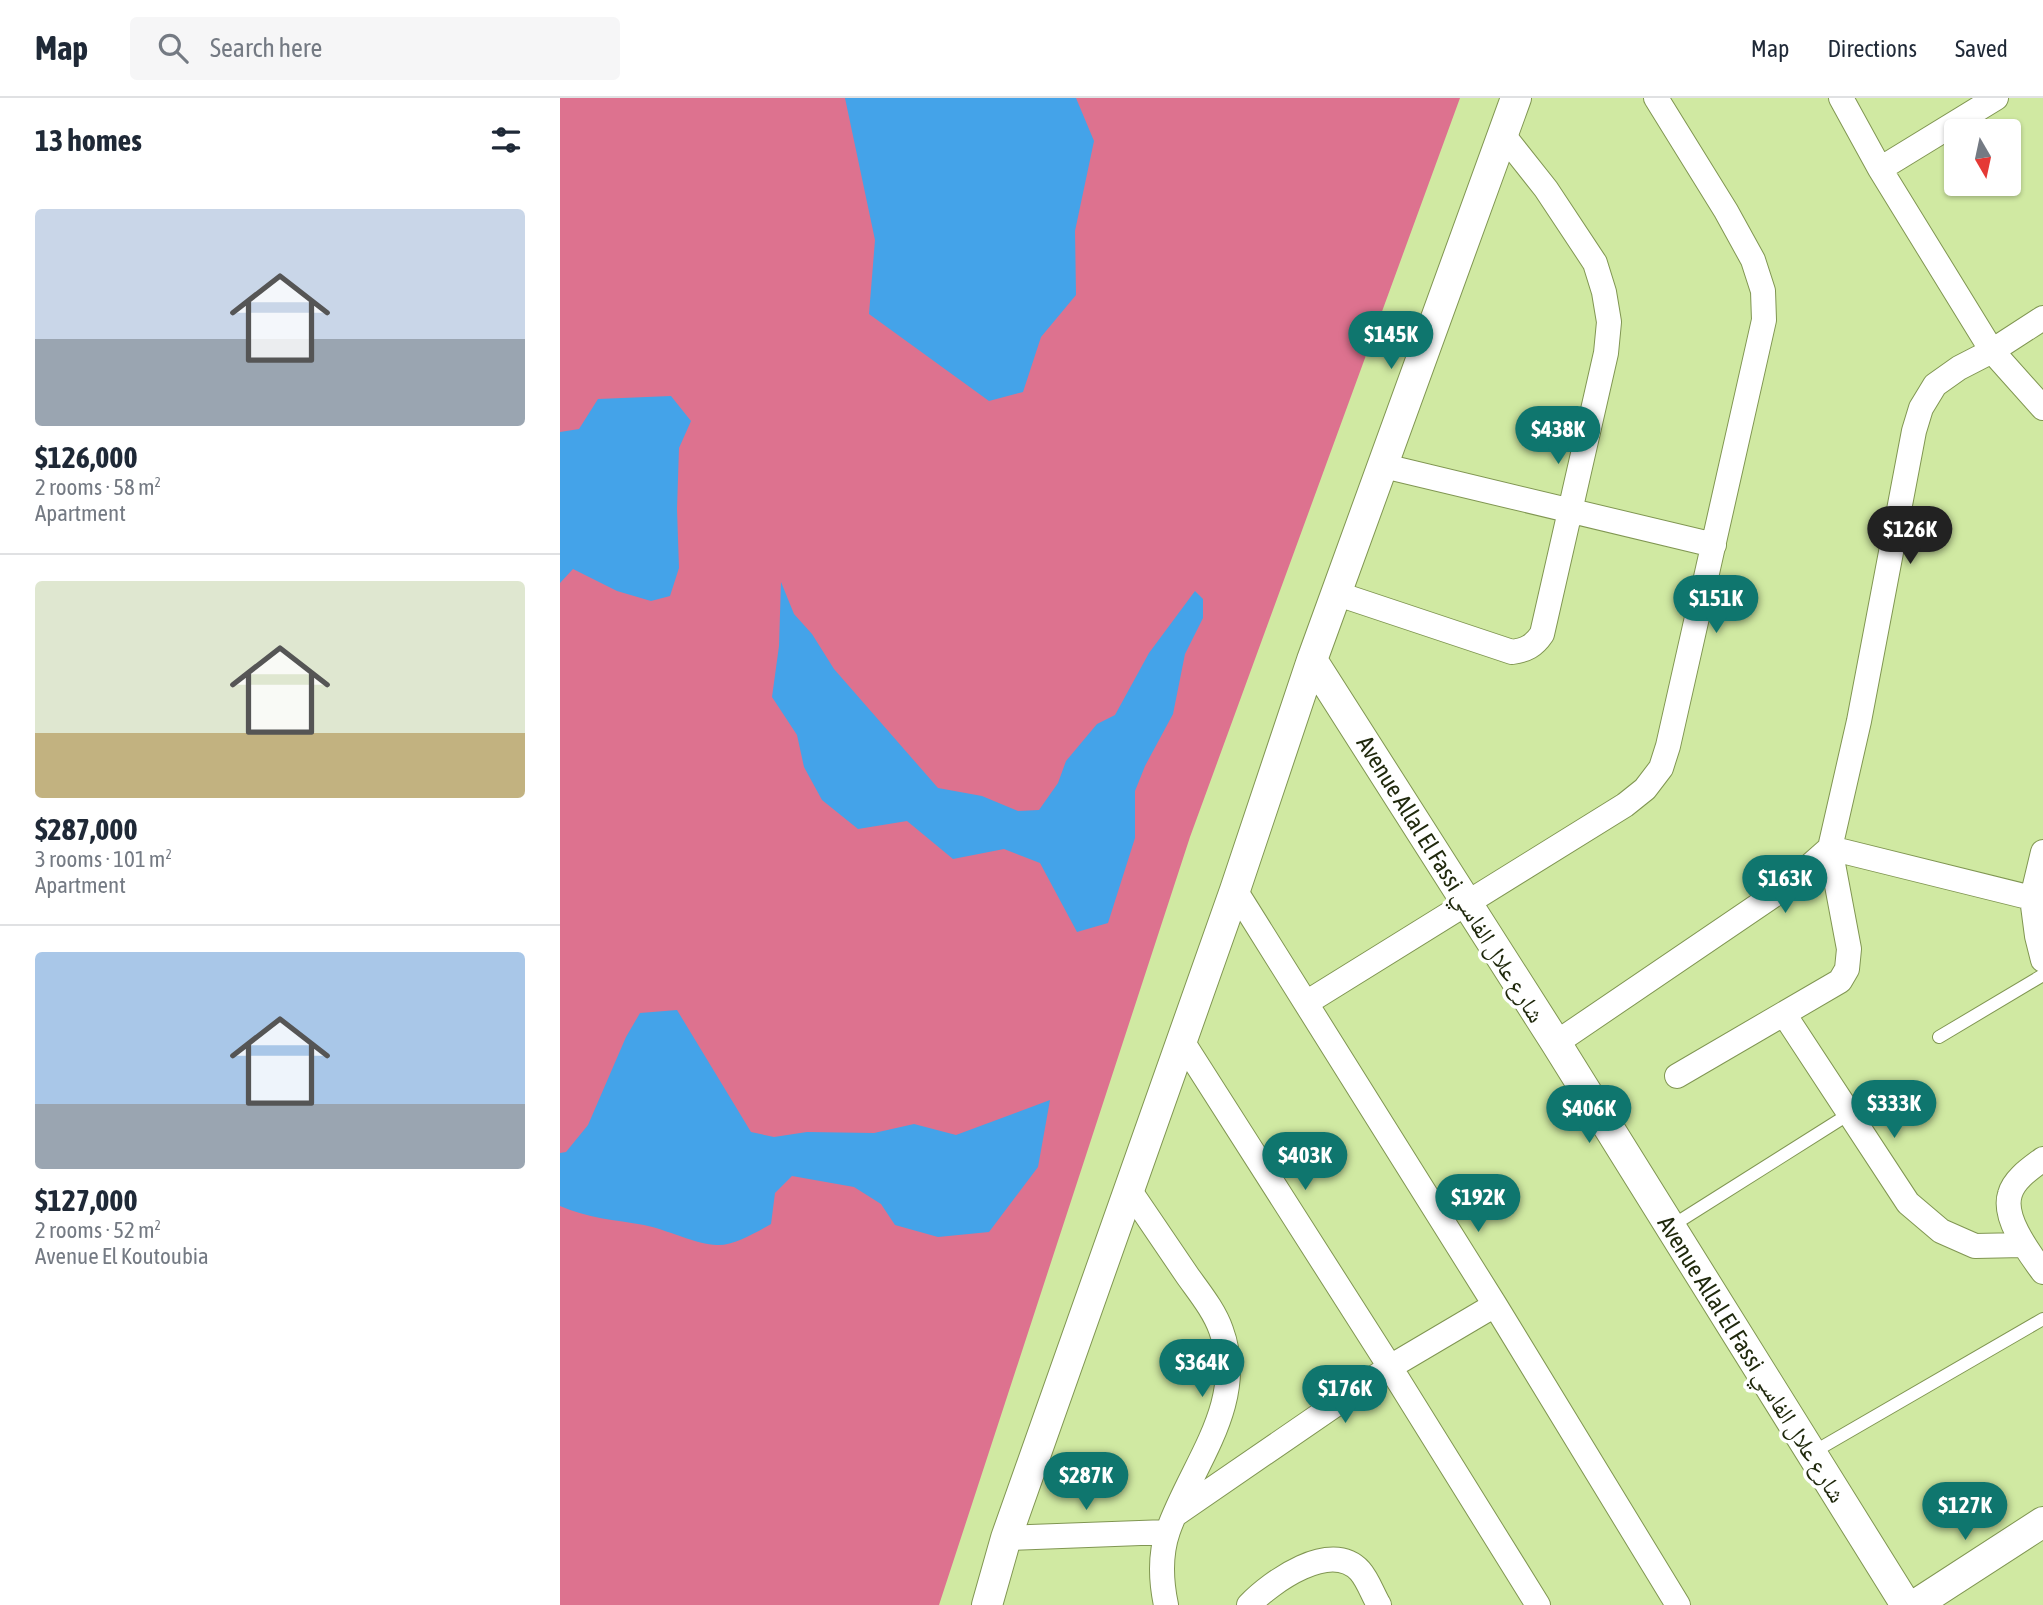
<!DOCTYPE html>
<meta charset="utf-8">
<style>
body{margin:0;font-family:"Asap Condensed","Noto Naskh Arabic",sans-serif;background:#f6f6f7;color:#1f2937;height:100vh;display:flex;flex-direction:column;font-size:26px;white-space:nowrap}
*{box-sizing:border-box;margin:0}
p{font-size:23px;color:#747a83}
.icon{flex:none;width:38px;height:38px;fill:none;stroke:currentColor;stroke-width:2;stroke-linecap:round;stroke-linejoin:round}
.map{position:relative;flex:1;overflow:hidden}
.side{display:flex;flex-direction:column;background:#fff;width:560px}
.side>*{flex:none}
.needle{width:46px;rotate:171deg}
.tools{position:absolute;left:1384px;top:21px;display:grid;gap:14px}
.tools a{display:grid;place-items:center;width:77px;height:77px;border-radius:7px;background:#fff;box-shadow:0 2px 5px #0004;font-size:35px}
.price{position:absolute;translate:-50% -60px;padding:0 16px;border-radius:24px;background:#0f766e;color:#fff;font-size:23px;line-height:46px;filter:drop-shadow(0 2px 4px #0008)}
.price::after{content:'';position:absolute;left:50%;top:42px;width:21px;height:16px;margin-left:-10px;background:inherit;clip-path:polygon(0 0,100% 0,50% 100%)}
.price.on{background:#222;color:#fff}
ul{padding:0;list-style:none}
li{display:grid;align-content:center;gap:14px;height:371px;padding:0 35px}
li+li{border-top:2px solid #e0e1e3}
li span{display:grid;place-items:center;height:217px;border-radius:7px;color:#555}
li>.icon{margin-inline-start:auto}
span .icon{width:126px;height:126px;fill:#fffc;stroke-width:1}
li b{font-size:30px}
h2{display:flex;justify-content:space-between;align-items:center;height:84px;padding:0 35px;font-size:30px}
header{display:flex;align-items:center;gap:42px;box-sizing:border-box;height:98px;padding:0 35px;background:#fff;border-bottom:2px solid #e0e1e3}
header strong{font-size:33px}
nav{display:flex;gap:38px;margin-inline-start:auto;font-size:24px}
.search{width:490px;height:63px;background:#f6f6f7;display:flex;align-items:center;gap:18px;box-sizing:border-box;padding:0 24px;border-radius:7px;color:#747a83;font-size:26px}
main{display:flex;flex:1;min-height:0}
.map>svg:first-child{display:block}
</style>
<header>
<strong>Map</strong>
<div class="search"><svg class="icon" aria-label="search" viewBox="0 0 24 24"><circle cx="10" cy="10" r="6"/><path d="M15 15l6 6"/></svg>Search here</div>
<nav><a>Map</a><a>Directions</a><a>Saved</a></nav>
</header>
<main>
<section class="side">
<h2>13 homes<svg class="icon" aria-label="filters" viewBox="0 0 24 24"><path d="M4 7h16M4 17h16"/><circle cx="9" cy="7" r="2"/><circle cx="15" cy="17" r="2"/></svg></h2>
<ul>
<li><span style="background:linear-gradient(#c9d6e8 60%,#9aa5b1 0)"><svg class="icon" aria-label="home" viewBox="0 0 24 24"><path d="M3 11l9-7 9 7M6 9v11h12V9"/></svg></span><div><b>$126,000</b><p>2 rooms · 58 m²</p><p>Apartment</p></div></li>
<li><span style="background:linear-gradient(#dfe7d0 70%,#c2b280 0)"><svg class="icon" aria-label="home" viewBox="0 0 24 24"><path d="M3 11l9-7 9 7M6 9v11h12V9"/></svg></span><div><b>$287,000</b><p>3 rooms · 101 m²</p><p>Apartment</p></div></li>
<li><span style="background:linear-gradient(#a9c7e8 70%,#9aa5b1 0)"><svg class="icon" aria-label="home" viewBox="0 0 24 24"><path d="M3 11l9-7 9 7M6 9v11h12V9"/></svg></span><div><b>$127,000</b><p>2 rooms · 52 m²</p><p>Avenue El Koutoubia</p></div></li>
</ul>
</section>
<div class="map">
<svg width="1483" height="1507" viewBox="0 0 1483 1507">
<rect width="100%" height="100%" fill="#d0e9a2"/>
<path fill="#dd728f" d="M0,0H900L630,739L379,1507H0Z"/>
<path fill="#44a3e9" d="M285,0H516L534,43L515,133L516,197L481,239L463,294L429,303L309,216L315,142Z
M111,298L131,323L119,350L117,411L119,470L110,498L91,503L57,493L13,471L0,485V334L19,331L38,301Z
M221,484L234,516L252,536L274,571L378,690L422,698L458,713L479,712L498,685L506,663L537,626L555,617L589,555L635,493L643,501V520L625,556L613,616L585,668L575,693V740L548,825L517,834L480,765L444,751L393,761L347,723L298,731L262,702L244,669L237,637L212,599L219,548Z
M117,912L191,1034L214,1039L247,1034L314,1035L354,1026L396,1037L490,1002L478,1069L429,1134L378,1139L335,1127L321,1106L294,1089L232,1078L215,1095L211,1126C197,1134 173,1148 157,1147C138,1147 105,1131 84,1127C55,1122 27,1120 0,1108V1055L6,1054L28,1027L66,939L80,915Z"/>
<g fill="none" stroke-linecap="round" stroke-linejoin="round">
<g stroke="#809652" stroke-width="14">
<path id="service" d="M1379,939L1483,877
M1110,1129L1289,1016
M1250,1356L1483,1221"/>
</g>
<g stroke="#809652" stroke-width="26">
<path id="minor" d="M1281,0L1320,71L1432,253L1483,310
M1320,71L1436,0
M824,368L1154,447
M778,496L952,554C966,552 974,548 982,536L1046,255L1049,224L1044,194L1035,165L986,91L944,38
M1483,754L1472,800L1477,838L1483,862
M675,792L935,1207L1118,1507
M746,905L1065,707L1085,691L1101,670L1108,648L1204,222L1203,193L1193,162L1166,113L1096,0
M1224,916L1348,1105L1381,1133L1415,1148L1463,1147
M622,943L830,1269L978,1507
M996,945L1227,788L1270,750L1472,800
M1117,978L1280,883L1287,871L1289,851L1270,750L1299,623L1354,333L1361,310L1375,287L1399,270L1432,253L1483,220
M1483,1061C1471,1070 1454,1081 1450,1096C1442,1120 1470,1156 1483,1174
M570,1093C589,1121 608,1149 627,1177C639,1194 654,1212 661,1232C688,1305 631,1367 608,1433C600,1456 601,1483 606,1507
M616,1416L830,1269L935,1207
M446,1440L607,1434
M689,1507C711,1484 771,1441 800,1473C808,1482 813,1497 819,1507"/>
</g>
<g stroke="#809652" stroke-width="32">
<path id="tertiary" d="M752,562L996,945L1346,1507
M427,1507L446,1440L675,792L752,562L956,0
M1355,1507L1483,1424"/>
</g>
<use href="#service" stroke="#fff" stroke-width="12"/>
<use href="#minor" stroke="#fff" stroke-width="24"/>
<use href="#tertiary" stroke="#fff" stroke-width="30"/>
</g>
<g text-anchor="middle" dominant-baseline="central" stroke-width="7" stroke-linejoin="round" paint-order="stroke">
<g font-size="24" fill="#20290d" stroke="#fff">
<text transform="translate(891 781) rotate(58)">Avenue Allal El Fassi شارع علال الفاسي</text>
<text transform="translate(1192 1261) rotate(58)">Avenue Allal El Fassi شارع علال الفاسي</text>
</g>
</g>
</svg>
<div class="tools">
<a><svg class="needle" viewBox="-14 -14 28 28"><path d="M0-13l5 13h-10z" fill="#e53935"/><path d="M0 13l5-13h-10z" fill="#747a83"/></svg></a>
</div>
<b class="price" style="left:831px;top:273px">$145K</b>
<b class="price" style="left:998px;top:368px">$438K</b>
<b class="price on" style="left:1350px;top:468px">$126K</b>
<b class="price" style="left:1156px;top:537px">$151K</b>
<b class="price" style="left:1225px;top:817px">$163K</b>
<b class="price" style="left:1334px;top:1042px">$333K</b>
<b class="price" style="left:1029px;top:1047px">$406K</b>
<b class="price" style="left:745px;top:1094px">$403K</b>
<b class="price" style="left:918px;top:1136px">$192K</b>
<b class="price" style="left:642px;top:1301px">$364K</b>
<b class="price" style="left:785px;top:1327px">$176K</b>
<b class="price" style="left:526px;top:1414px">$287K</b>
<b class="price" style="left:1405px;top:1444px">$127K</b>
</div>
</main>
